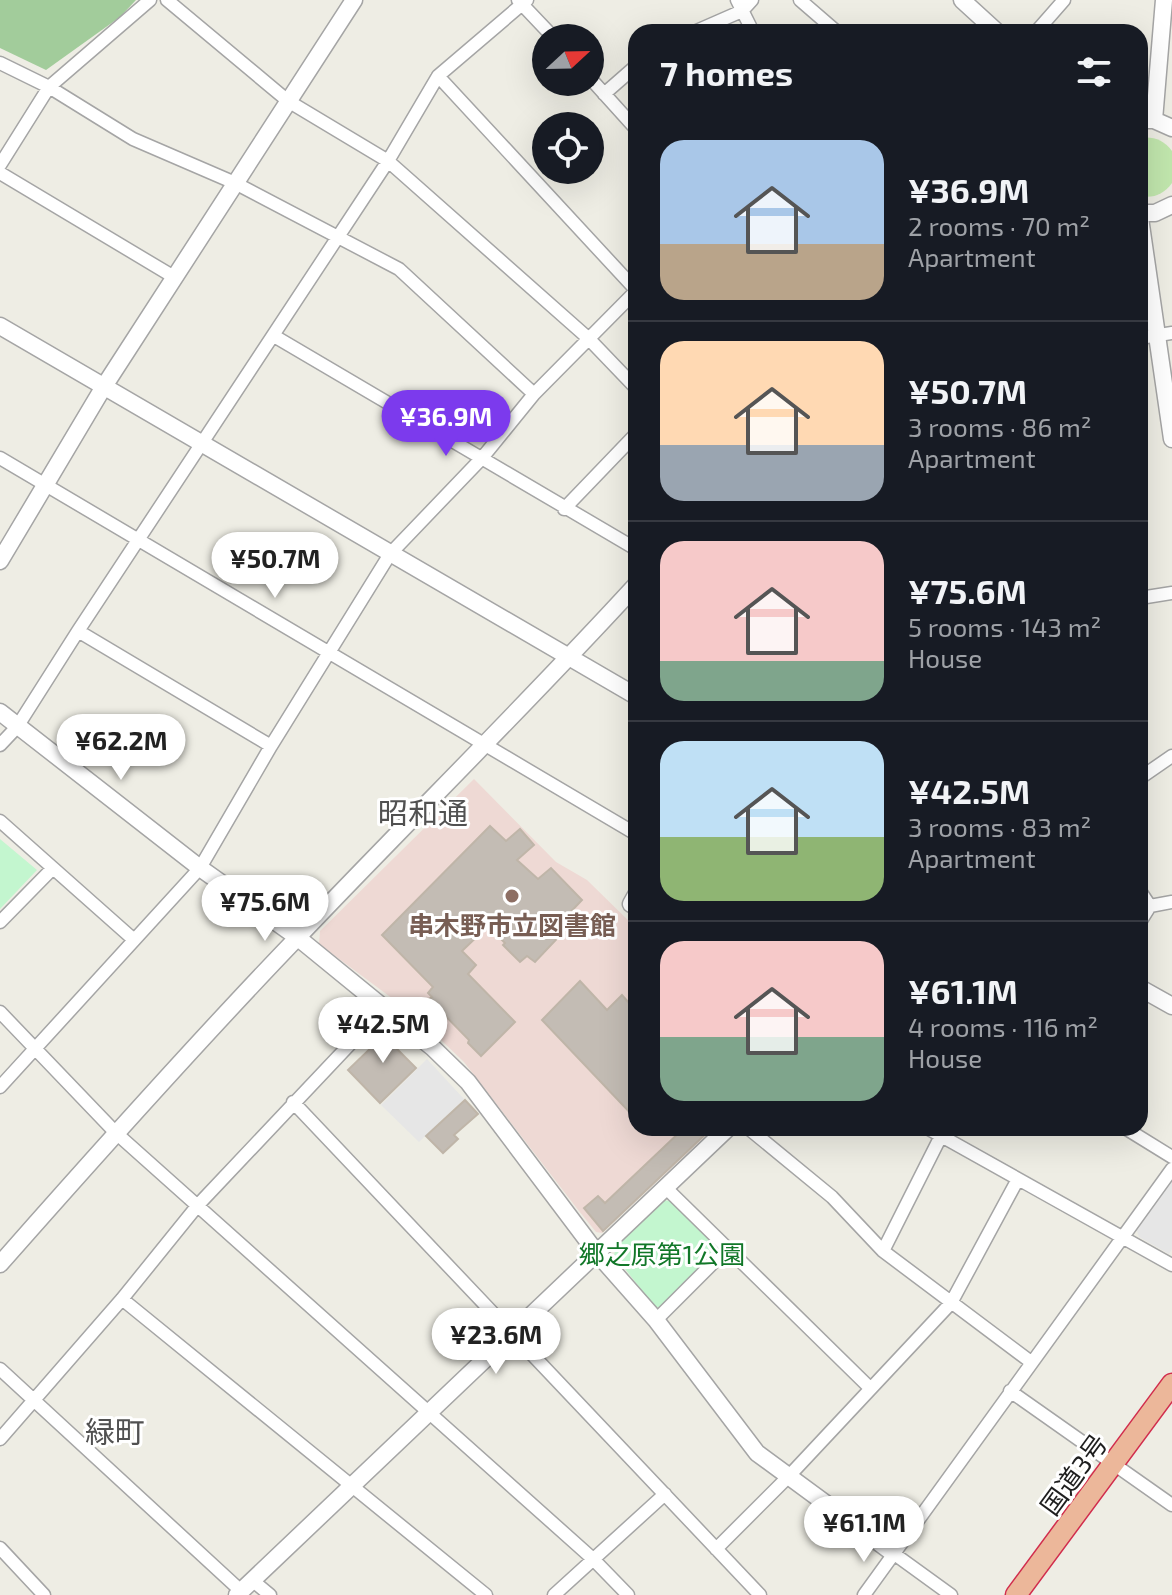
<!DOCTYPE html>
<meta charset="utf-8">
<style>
body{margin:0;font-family:"Exo 2","Noto Sans JP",sans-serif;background:#242831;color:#f1f3f6;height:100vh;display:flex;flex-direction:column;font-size:30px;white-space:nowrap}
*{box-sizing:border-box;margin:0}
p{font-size:26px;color:#9ea1a6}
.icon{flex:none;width:44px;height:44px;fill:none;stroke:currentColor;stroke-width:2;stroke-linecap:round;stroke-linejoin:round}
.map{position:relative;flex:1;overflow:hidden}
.panel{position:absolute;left:628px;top:24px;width:520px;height:1112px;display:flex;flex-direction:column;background:#171b24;border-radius:24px;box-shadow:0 8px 32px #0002}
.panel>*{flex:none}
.needle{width:52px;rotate:68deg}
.fabs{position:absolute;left:532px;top:24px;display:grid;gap:16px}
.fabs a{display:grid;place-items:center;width:72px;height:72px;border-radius:50%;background:#171b24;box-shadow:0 8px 32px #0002;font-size:40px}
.price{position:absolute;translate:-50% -68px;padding:0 18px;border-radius:28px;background:#fff;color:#222;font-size:26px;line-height:52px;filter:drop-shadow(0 2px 4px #0008)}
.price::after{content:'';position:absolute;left:50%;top:48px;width:24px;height:18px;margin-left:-12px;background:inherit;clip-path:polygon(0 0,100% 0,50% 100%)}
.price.current{background:#7c3aed;color:#fff}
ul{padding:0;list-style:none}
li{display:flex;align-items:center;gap:24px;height:200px;padding:0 32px}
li+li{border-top:2px solid #363941}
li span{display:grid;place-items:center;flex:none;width:224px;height:160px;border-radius:24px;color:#555}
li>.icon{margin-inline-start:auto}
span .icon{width:96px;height:96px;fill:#fffc;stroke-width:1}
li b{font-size:34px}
h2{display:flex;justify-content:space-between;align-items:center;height:96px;padding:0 32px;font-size:34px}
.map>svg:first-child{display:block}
</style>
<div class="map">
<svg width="1172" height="1595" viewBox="0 0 1172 1595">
<rect width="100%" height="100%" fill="#eeede4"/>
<path fill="#eed9d4" d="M474,779L556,862L587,880L636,928V1128H714L602,1233L596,1232L579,1211L464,1062L416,1016L319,944L320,931Z"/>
<path fill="#c1e6ad" d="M1140,138C1153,136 1164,140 1172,151V183C1164,194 1153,199 1140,196Z"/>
<path fill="#a2cc9b" d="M0,0H136L120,17L46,70L0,48Z"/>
<path fill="#c3f6cf" d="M0,839L37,870L0,909Z
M663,1200L670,1201L714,1244L715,1253L662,1307H655L614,1255L617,1244Z"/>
<path fill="#e6e6e6" d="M427,1059L464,1099L419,1142L381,1105Z
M1172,1180V1249L1169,1254L1139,1237L1136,1228Z"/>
<path fill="#c3bcb4" stroke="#bfb5a8" stroke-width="2" d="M490,826L506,841L520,829L534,845L517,860L538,879L551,868L582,900L562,921L568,927L535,962L527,956L520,962L503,945L505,943L488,926L462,951L476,965L468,974L515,1022L481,1056L468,1043L469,1040L429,999L432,997L428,993L433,987L382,935Z
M580,981L607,1010L622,995L636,1011V1026L630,1031L636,1038V1119L542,1020Z
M384,1023L402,1040L395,1047L416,1068L380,1103L348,1070L376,1043L371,1038Z
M465,1100L478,1114L454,1135L458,1139L443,1153L426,1136Z
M684,1128H712L603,1231L584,1208L598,1196L605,1203Z"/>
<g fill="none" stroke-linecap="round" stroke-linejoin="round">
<g stroke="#a5a5a5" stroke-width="15">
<path id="minor" d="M167,0L288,101L388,161L588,338L636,388
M518,0L554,38
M737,0L753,32
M800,0L837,32
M694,32L742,11L752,0
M1036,32L1064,0
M0,63L49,87L133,139L235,183L399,269L534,394
M438,76L636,290
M590,78L636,129
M604,94L636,66
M0,165L49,87L150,0
M0,173L174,277
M274,336L636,549
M1140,338L1172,333
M0,458L636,834
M564,509L636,434
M1140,598L1172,593
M78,631L271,746
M0,745L17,727L78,631L388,161L438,76L527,0
M1140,778L1172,756
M0,821L133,939
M1140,891L1150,906
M0,922L53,868
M1140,922L1150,906L1172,902
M0,1012L116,1133L593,1559L628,1595
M0,1087L200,868L271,746L390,554L482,458L534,394L636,291
M293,1102L760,1595
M748,1128L832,1197L883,1251L1031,1362
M927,1128L1172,1265
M1125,1128L1172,1157
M665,1187L870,1388
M883,1251L945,1128
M122,1299L486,1595
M656,1320L727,1249
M0,1369L241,1591
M1010,1391L1172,1505
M0,1439L122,1299L198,1205L385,1007
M0,1548L44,1595
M716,1549L789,1476L951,1303L1018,1179
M893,1553L951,1595
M252,1580L270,1595
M554,1595L665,1494
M864,1595L1172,1169"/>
</g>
<g stroke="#a5a5a5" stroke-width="19">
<path id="tertiary" d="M962,0L997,32
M1140,120H1154L1172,128
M1154,120L1164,0
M1140,213H1155L1172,205
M1140,218L1172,439
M0,326L636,696
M0,561L103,388L354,0
M0,712L200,868L297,937L433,1048L468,1082L596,1252L656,1320L757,1453L893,1553
M631,904L636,895
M1140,988L1172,1006
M0,1264C97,1154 195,1044 297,938C409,820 526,705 636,585
M237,1595L728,1128"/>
</g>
<g stroke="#d12d4d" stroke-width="23">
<path id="trunk" d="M1016,1595L1172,1384"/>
</g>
<use href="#minor" stroke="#fff" stroke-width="12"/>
<use href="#tertiary" stroke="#fff" stroke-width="16"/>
<use href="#trunk" stroke="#ecb79a" stroke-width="20"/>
</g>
<circle fill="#8d6e63" stroke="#fff" stroke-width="3" cx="512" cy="896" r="8"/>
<g text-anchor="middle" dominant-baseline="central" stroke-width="6" stroke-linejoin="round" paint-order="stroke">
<g font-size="26" font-weight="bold" fill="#785e54" stroke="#fff">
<text x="512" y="924">串木野市立図書館</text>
</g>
<g font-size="26" fill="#117728" stroke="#fff">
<text x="662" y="1253">郷之原第1公園</text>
</g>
<g font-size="26" fill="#1e1e1e" stroke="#fff">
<text transform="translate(1073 1474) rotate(-54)">国道3号</text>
</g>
<g font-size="30" fill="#515151" stroke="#fff">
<text x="423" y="812">昭和通</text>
<text x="115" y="1431">緑町</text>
</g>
</g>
</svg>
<div class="fabs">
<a><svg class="needle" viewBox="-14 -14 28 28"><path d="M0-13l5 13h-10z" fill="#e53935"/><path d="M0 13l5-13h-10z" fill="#9ea1a6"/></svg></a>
<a><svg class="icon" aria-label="locate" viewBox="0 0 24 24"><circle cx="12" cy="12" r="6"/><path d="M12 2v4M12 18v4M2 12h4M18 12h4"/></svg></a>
</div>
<b class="price current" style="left:446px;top:458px">¥36.9M</b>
<b class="price" style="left:275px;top:600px">¥50.7M</b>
<b class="price" style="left:121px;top:782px">¥62.2M</b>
<b class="price" style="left:265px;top:943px">¥75.6M</b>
<b class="price" style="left:383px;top:1065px">¥42.5M</b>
<b class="price" style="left:496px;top:1376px">¥23.6M</b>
<b class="price" style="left:864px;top:1564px">¥61.1M</b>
<section class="panel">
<h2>7 homes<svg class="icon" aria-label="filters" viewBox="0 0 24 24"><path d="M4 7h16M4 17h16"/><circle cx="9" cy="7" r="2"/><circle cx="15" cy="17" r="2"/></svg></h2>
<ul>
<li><span style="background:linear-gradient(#a9c7e8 65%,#b9a48a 0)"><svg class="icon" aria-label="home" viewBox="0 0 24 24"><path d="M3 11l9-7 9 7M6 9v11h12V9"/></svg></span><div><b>¥36.9M</b><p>2 rooms · 70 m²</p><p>Apartment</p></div></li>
<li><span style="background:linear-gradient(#ffd9b3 65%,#9aa5b1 0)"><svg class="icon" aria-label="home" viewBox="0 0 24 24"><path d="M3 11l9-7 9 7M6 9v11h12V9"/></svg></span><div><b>¥50.7M</b><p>3 rooms · 86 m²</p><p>Apartment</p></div></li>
<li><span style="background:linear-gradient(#f6c9c9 75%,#7fa58c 0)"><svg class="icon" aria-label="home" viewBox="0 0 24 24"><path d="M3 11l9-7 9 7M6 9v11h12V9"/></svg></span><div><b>¥75.6M</b><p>5 rooms · 143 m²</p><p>House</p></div></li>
<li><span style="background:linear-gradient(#bfe0f5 60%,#8fb573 0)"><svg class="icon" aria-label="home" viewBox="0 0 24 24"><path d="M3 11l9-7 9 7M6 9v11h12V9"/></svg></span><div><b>¥42.5M</b><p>3 rooms · 83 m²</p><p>Apartment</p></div></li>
<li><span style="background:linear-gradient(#f6c9c9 60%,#7fa58c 0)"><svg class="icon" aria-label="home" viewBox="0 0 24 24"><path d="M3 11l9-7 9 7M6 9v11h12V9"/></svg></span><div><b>¥61.1M</b><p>4 rooms · 116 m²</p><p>House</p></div></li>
</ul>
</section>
</div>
